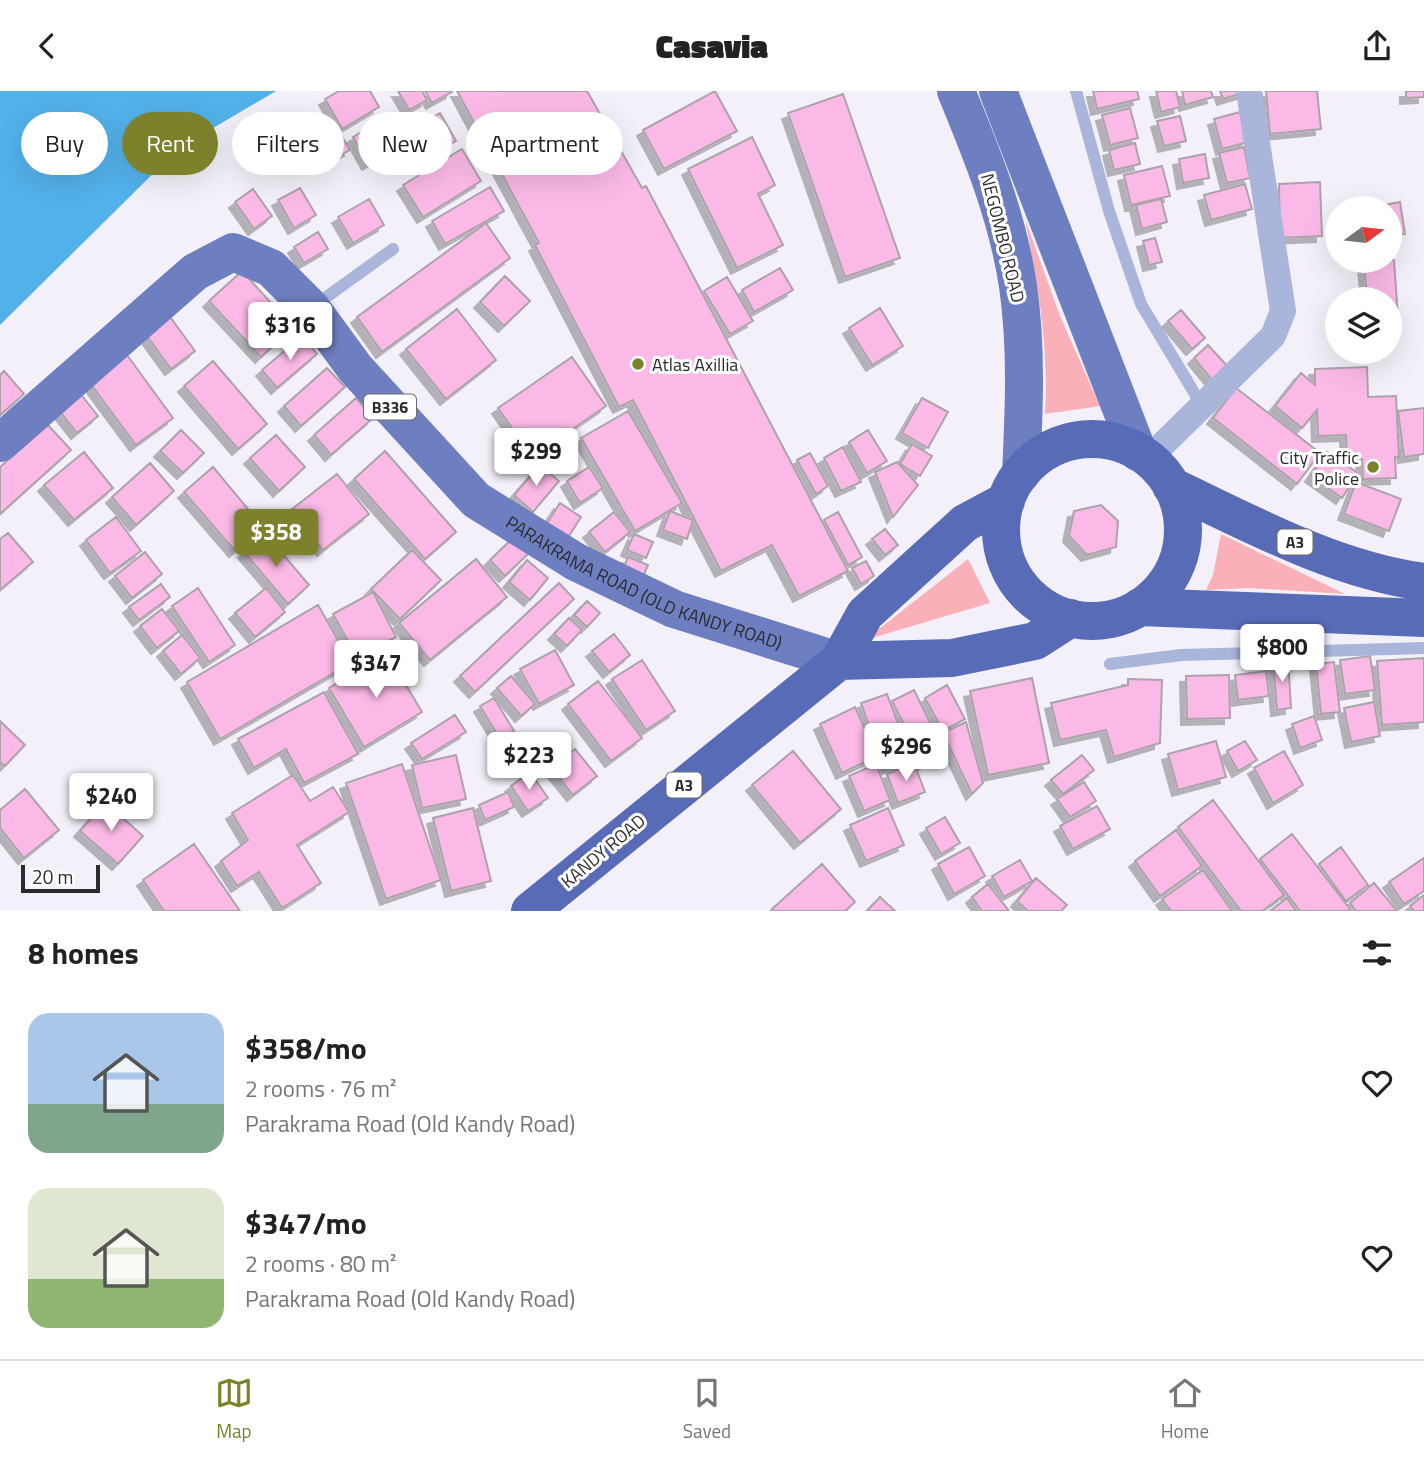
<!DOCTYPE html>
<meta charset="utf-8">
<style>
body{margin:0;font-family:"Titillium Web",sans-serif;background:#f6f6f6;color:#222;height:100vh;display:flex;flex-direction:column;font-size:26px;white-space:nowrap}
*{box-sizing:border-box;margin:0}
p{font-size:23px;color:#767676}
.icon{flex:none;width:38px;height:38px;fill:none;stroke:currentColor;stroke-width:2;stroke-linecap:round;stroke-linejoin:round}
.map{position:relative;height:820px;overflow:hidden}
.side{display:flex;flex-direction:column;background:#fff;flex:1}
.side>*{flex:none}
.hud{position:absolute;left:21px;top:21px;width:700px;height:63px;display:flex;gap:14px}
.needle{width:46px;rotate:75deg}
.tools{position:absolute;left:1325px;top:105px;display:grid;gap:14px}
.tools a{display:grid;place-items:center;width:77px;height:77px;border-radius:50%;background:#fff;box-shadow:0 7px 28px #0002;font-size:35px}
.scale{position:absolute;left:21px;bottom:18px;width:79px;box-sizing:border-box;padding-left:7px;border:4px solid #2b2a2d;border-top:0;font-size:19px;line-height:24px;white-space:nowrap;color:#2b2a2d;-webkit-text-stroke:5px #fff;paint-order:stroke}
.price{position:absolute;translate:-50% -60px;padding:0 16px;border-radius:7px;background:#fff;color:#222;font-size:23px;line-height:46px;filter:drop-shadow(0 2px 4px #0008)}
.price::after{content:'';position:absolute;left:50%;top:42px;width:21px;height:16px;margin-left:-10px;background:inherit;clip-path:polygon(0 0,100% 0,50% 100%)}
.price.current{background:#7d812b;color:#fff}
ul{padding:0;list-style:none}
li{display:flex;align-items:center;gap:21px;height:175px;padding:0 28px}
li span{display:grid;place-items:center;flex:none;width:196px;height:140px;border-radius:21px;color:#555}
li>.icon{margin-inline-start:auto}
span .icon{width:84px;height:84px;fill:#fffc;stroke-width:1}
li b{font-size:30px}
h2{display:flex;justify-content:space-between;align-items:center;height:84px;padding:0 28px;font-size:30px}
.chip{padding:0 24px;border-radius:32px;background:#fff;box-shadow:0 7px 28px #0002;font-size:24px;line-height:63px}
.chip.current{background:#7d812b;color:#fff}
header{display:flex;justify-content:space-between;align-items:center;height:91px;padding:0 28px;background:#fff;font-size:32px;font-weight:800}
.tabs{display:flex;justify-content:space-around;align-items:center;height:98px;border-top:2px solid #e0e0e0;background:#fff;font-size:19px;color:#767676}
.tabs a{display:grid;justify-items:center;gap:4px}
.tabs .current{color:#7d812b}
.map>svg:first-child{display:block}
</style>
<header><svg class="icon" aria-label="back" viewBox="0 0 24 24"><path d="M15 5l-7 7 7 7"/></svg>Casavia<svg class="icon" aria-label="share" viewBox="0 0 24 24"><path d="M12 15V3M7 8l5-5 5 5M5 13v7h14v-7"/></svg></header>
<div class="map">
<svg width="1424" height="820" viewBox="0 0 1424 820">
<defs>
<filter id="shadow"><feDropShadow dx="-6" dy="6" stdDeviation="0" flood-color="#0004"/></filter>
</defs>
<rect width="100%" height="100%" fill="#f4f0f9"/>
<path fill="#fab0b9" d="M1025,128L1060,225L1100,315L1045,323C1049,255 1038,194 1025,128Z
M1221,443L1345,503L1248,497L1206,499L1213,484Z
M968,468L990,512L865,549Z"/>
<path fill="#53b1ea" d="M0,0H276L179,57L0,234Z"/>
<path fill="#fbb9e7" stroke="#aca3a9" stroke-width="2" filter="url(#shadow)" d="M339,0H370L379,16L342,38L325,8Z
M398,0H422L427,9L409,19Z
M425,0H452V1L432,12Z
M457,0H587L642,97L646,95L848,480L799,505L772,454L721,480L633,309L619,316L535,154L539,152Z
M715,0L737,40L664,78L643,39Z
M1093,0H1137L1139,8L1097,18Z
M1156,0H1176L1180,16L1161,21Z
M1182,0H1211L1213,6L1185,14Z
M1220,0H1242L1243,2L1223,8Z
M1266,0H1317L1321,38L1270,43Z
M1406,0H1424V6L1406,7Z
M843,3L900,167L845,186L788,22Z
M1130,17L1138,47L1110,54L1102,24Z
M1240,21L1248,51L1222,58L1214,28Z
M440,22L456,50L421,70L405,42Z
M1180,25L1186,50L1164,55L1157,30Z
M331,27L350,59L332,69L314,38Z
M373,34L389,61L368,73L353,46Z
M752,46L775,94L758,103L783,154L737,177L688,78Z
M288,47L298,64L281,74L271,57Z
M1135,52L1140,73L1114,79L1109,59Z
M1244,56L1250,87L1227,92L1219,62Z
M462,58L481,90L423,126L403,94Z
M1205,63L1209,87L1183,92L1179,68Z
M1162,75L1170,105L1131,114L1124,84Z
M1320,91L1322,145L1280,147L1279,93Z
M1245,93L1252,118L1211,129L1204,104Z
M490,96L504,120L445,153L432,130Z
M300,97L316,124L294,137L278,109Z
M253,98L272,125L254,138L235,111Z
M369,108L384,134L353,152L338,126Z
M1161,108L1167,131L1142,138L1136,114Z
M1400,111L1405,143L1390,145V117L1379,115Z
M486,132L510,167L382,261L357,226Z
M318,141L328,158L304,172L294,156Z
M1155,147L1162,171L1149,174L1143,150Z
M1394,169L1399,241L1390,242V208H1367L1364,171Z
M780,177L793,199L754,221L742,199Z
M242,180L293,236L261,266L209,210Z
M505,185L530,210L504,235L480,211Z
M727,186L753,230L730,243L704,200Z
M880,217L903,255L872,274L849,237Z
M457,218L496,269L446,308L406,258Z
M165,219L195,260L171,278L141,237Z
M1181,219L1205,247L1192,258L1168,230Z
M302,245L317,263L277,297L262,279Z
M1208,254L1229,277L1213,290L1194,267Z
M127,264L173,327L136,354L90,292Z
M572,266L606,315L532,366L498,317Z
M213,270L267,333L238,358L184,295Z
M1367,276L1368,306L1396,305L1399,366H1395L1396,387L1363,388L1362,368H1347L1346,344L1318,345L1317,319L1302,337L1275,315L1301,282L1315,294V278Z
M327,277L345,296L301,335L284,315Z
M4,280L24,303L0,324V284Z
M75,296L98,325L77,342L54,313Z
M1236,297L1320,362L1297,393L1213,327Z
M356,307L373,327L331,364L314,344Z
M922,307L948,321L928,357L902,342Z
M1424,317V363L1404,366L1398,320Z
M628,320L682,412L635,440L581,347Z
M48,334L71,359L0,423V376Z
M181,339L204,362L183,382L160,360Z
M868,339L887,370L867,382L849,351Z
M276,344L305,376L279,400L250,367Z
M912,353L932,365L920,385L900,373Z
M843,356L861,391L841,400L824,367Z
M385,360L456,441L425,468L354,388Z
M84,361L113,397L74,429L44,394Z
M1327,361L1358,382L1342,407L1311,385Z
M810,362L828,395L816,403L797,369Z
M897,371L918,394L893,426L875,381Z
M150,372L174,400L136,434L112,406Z
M540,374L559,390L533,421L514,404Z
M213,376L263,436L235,460L184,401Z
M589,376L603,397L580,412L567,390Z
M337,383L369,423L323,459L291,419Z
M1356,391L1401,408L1389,440L1344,423Z
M560,412L581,426L564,453L542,440Z
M1101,414L1118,430L1116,456L1087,464L1069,445L1074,420Z
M670,420L693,429L687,448L663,439Z
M614,421L630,441L605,461L589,441Z
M838,421L862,466L848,474L824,429Z
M116,426L141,460L110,482L86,449Z
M885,438L898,454L885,464L872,448Z
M8,442L33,471L0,499V448Z
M265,442L309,494L288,513L244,461Z
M634,443L653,451L646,467L627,459Z
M514,446L529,462L505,485L490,469Z
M412,459L441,489L400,528L371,498Z
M145,461L162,483L132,507L115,485Z
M628,466L648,474L640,493L620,485Z
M476,468L507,506L430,569L399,532Z
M527,469L548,487L530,509L509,491Z
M866,470L874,485L861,493L852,477Z
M559,492L574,508L475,601L460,585Z
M161,493L170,506L139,529L129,516Z
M198,497L235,554L209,571L172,515Z
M266,497L285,521L255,546L235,522Z
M373,501L396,546L357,567L333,523Z
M587,510L600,522L587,536L574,524Z
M318,514L351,572L220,648L187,591Z
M162,518L179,540L157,557L140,535Z
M569,527L582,539L567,555L554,543Z
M614,543L630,564L609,581L592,560Z
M182,544L200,567L181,583L163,560Z
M555,559L574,594L539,613L520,578Z
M387,562L422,621L364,656L329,597Z
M1370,565L1375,599L1345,603L1340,569Z
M1424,567V631L1382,634L1377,570Z
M1288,568L1291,617L1277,619L1273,570Z
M642,569L675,620L646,639L612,588Z
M1334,571L1340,621L1321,623L1316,573Z
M1266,580L1269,605L1238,609L1235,584Z
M1229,584L1230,627L1187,628L1186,585Z
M511,585L535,613L521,625L497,597Z
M1032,587L1049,672L988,684L970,600Z
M1128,588L1162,589L1160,652L1114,666L1106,639L1060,649L1051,612L1128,594Z
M598,590L642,647L611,670L568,613Z
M947,594L965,628L943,640L925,607Z
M914,599L945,662L924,673L892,610Z
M324,601L358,663L304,692L286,658L254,677L238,648Z
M887,603L901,641L875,651L861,612Z
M494,607L514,640L500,648L480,615Z
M1374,611L1380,645L1351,651L1344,617Z
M855,616L877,665L842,682L820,633Z
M455,624L466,641L422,668L411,652Z
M1314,625L1322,649L1300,657L1292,633Z
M0,630L25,654L5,675L0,671Z
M966,631L983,692L972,703L943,642Z
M904,645L912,668L885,678L877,655Z
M1216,650L1226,686L1178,699L1168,663Z
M1245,650L1257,669L1238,680L1227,660Z
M551,653L559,662L538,679L530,670Z
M575,658L597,685L573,704L551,677Z
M793,660L841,718L800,752L752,694Z
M1284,660L1303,694L1273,712L1254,677Z
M456,664L466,708L422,717L412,674Z
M1082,664L1094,679L1063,703L1051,689Z
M914,672L925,701L898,712L887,683Z
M402,673L441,789L386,808L346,692Z
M876,673L890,709L864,720L849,685Z
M530,681L548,707L528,720L511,695Z
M293,684L310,710L333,696L349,721L297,754L321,792L282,817L259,781L237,795L221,770L248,749L232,722Z
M1084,691L1096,710L1070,726L1057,708Z
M25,698L59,739L24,767L0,737V719Z
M508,701L514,716L485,729L479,714Z
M1213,709L1284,804L1262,820H1241L1178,736Z
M105,711L143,745L118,773L80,740Z
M1097,715L1110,738L1073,758L1060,735Z
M473,717L491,790L451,800L433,727Z
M888,717L904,754L866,770L850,734Z
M945,726L960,752L941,763L926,737Z
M1176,739L1202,775L1160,805L1135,770Z
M1292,743L1350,818L1348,820H1300L1260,768Z
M194,753L240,820H164L143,789Z
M969,756L985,785L954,803L938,773Z
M1341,756L1368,794L1346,810L1319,773Z
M1424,767V800L1404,813L1389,791Z
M1020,769L1032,790L1004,806L992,785Z
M822,773L855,811L845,820H774L772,818Z
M1203,779L1232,820H1171L1162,808Z
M1036,787L1067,814L1061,820H1028L1017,810Z
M1374,792L1397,820H1356L1350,812Z
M988,793L1009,820H982L972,806Z
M1424,804V820H1414L1410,815Z
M880,806L895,820H867Z
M1287,807L1296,820H1270Z"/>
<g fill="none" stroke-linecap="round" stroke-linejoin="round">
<path stroke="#a9b5da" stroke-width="12" d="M1076,0L1109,120L1141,213L1201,313
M314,215L393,158
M1110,573L1181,564L1424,557"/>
<path stroke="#a9b5da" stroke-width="26" d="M1148,368L1273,245L1283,220L1249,0"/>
<g stroke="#6d7fc1" stroke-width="38">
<path d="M956,0C982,63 1008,127 1018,195C1027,257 1024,320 1021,383"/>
<path d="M998,0L1138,361"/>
<path id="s1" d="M0,352L195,181L233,161L271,177L311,217L355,277L476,409L576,471L674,518L839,570"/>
</g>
<path stroke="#586bb7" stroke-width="38" d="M1001 439a91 91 0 1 1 182 0a91 91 0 1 1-182 0Z
M1171,395C1251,433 1335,479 1424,491
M1140,516L1424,527
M839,570L952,567L1035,550L1071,527
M530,820L839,570L865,523L965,432L1006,410"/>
</g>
<g fill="#7d812b" stroke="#fff" stroke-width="2.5">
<circle cx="638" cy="273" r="7"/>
<circle cx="1373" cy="376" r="7"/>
</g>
<g text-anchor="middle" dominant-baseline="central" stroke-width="6" stroke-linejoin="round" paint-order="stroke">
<g fill="#fff" stroke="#6b6a6c" stroke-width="2">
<rect x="364" y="303.5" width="52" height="25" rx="5"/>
<rect x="1277.5" y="438.5" width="35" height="25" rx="5"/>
<rect x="666.5" y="681.5" width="35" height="25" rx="5"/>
</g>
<g font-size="16" font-weight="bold" fill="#2b2a2d">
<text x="390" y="316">B336</text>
<text x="1295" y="451">A3</text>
<text x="684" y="694">A3</text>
</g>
<g font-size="18" fill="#2b2a2d" stroke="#fff">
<text transform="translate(1003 147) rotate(76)">NEGOMBO ROAD</text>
<text stroke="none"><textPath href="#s1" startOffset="842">PARAKRAMA ROAD (OLD KANDY ROAD)</textPath></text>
<text transform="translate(603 760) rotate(-40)">KANDY ROAD</text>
</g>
<g font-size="18" fill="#2b2a2d" stroke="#fff" text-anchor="start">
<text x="652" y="273">Atlas Axillia</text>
<text x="1359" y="366" text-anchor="end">City Traffic<tspan x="1359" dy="21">Police</tspan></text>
</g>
</g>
</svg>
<div class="tools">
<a><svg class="needle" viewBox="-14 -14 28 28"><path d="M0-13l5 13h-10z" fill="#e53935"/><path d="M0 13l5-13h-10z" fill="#767676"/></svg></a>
<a><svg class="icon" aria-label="layers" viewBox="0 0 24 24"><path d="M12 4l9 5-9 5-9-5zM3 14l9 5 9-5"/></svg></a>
</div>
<div class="scale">20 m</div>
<b class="price" style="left:290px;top:271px">$316</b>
<b class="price" style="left:536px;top:397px">$299</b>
<b class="price current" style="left:276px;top:478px">$358</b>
<b class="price" style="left:1282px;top:593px">$800</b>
<b class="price" style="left:376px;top:609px">$347</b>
<b class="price" style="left:906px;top:692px">$296</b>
<b class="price" style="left:529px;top:701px">$223</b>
<b class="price" style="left:111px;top:742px">$240</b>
<div class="hud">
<a class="chip">Buy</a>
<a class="chip current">Rent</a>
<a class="chip">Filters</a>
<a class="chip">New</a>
<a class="chip">Apartment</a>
</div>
</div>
<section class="side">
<h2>8 homes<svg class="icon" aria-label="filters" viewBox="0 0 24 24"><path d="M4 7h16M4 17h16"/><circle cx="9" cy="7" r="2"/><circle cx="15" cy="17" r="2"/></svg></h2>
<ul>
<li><span style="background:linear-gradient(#a9c7e8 65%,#7fa58c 0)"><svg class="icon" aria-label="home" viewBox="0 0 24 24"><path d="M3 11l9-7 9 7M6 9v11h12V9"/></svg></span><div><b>$358/mo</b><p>2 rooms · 76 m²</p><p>Parakrama Road (Old Kandy Road)</p></div><svg class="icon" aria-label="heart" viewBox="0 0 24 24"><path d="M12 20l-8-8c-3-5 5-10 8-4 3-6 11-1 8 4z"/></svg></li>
<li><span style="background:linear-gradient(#dfe7d0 65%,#8fb573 0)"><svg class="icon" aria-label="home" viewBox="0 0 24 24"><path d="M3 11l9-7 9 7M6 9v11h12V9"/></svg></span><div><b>$347/mo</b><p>2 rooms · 80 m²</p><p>Parakrama Road (Old Kandy Road)</p></div><svg class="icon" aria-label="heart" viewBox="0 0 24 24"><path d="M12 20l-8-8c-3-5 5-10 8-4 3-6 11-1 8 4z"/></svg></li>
</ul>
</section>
<nav class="tabs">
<a class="current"><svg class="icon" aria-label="map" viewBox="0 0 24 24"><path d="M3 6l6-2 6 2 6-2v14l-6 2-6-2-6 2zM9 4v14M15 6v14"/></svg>Map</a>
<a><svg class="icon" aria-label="saved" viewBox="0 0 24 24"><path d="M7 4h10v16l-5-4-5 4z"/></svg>Saved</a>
<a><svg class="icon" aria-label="home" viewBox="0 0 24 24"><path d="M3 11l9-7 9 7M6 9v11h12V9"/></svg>Home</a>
</nav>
